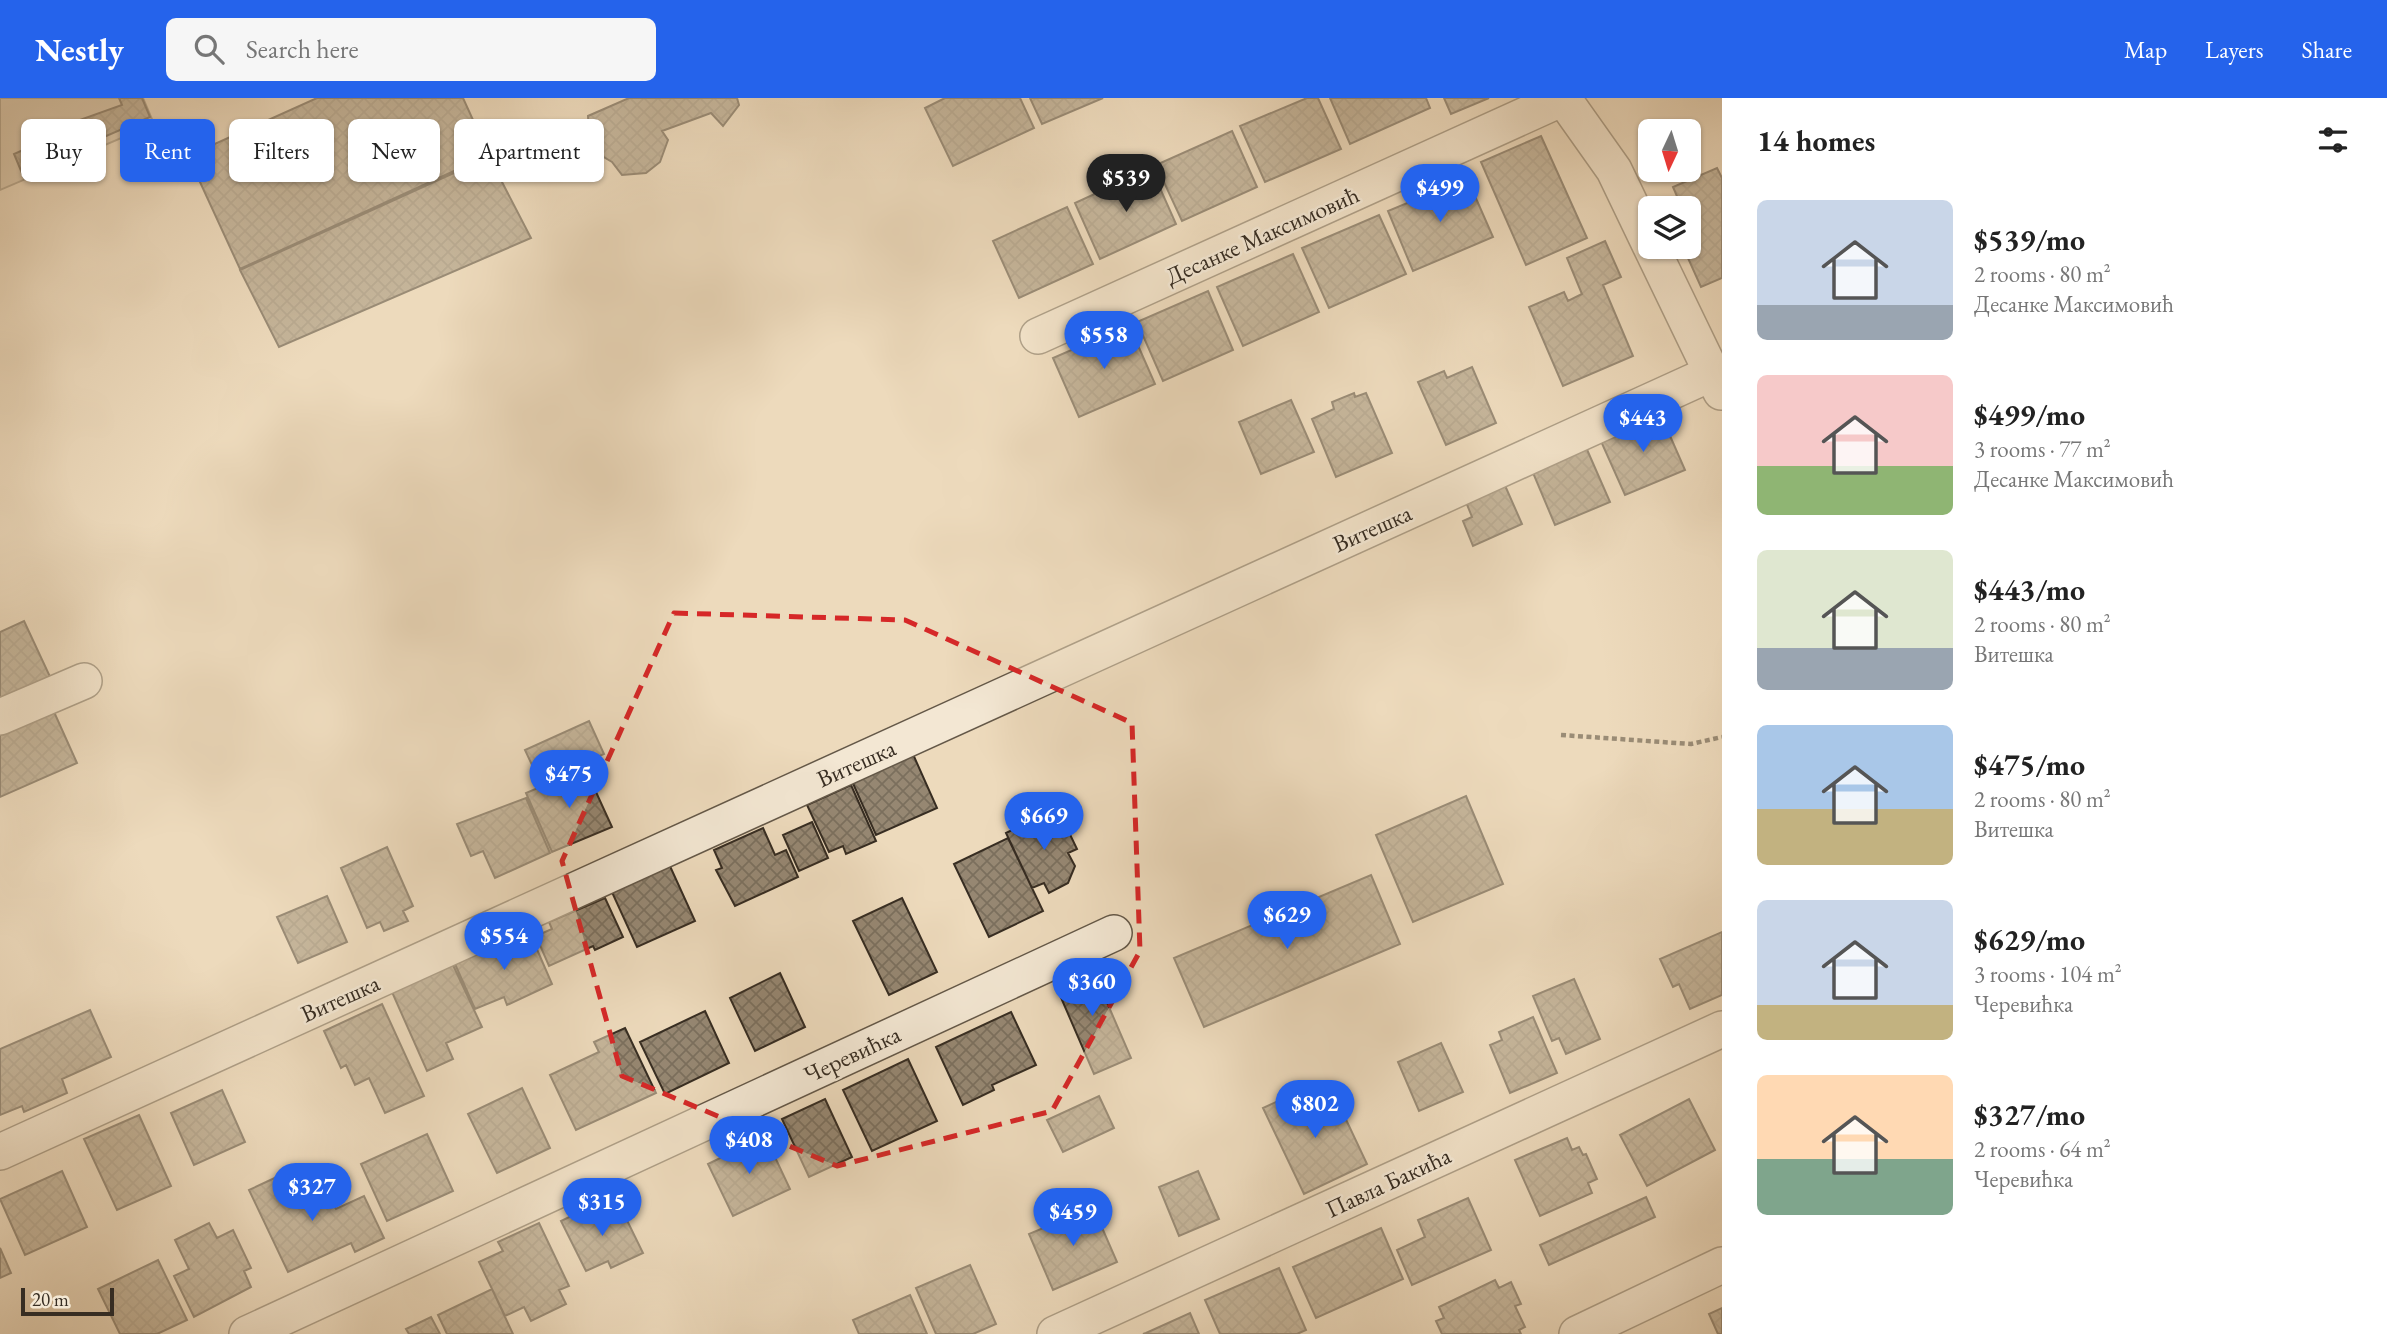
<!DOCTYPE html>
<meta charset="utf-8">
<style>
body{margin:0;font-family:"EB Garamond",serif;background:#f6f6f6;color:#222;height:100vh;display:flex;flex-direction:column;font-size:26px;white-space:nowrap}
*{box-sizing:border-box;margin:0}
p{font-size:23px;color:#767676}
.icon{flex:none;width:38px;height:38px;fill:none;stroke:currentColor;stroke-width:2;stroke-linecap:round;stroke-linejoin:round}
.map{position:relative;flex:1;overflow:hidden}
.drawer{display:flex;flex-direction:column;background:#fff;width:665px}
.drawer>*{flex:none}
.hud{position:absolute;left:21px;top:21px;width:665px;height:63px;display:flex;gap:14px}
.needle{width:46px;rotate:184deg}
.buttons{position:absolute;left:1638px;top:21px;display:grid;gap:14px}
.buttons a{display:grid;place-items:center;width:63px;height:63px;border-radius:10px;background:#fff;box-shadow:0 2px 5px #0004;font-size:35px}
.scale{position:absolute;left:21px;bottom:18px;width:93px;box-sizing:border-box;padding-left:7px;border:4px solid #372d22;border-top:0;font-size:19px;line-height:24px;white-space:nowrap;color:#372d22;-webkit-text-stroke:5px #f3e7d3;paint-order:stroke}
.price{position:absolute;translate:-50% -60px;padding:0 16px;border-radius:24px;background:#2563eb;color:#fff;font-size:23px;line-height:46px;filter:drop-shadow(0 2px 4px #0008)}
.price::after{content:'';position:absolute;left:50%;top:42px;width:21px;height:16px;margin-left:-10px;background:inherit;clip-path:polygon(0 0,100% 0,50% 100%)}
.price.selected{background:#222;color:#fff}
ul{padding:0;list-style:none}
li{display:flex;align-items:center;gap:21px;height:175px;padding:0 35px}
li span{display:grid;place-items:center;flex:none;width:196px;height:140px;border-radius:10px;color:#555}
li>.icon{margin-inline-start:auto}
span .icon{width:84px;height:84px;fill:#fffc;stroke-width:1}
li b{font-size:30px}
h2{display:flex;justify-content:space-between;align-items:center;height:84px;padding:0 35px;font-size:30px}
.pill{padding:0 24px;border-radius:10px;background:#fff;box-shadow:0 2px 5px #0004;font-size:24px;line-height:63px}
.pill.selected{background:#2563eb;color:#fff}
header{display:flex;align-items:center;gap:42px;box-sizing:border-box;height:98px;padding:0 35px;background:#2563eb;color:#fff}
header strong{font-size:33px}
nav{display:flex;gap:38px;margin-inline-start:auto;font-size:24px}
.search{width:490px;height:63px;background:#f6f6f6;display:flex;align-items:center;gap:18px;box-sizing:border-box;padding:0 24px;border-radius:10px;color:#767676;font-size:26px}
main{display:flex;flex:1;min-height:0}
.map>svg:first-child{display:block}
</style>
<header>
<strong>Nestly</strong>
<div class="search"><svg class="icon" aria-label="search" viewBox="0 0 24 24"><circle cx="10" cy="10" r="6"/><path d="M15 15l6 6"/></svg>Search here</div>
<nav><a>Map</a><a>Layers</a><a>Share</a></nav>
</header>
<main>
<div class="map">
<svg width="1722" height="1236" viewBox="0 0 1722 1236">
<defs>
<pattern id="building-cross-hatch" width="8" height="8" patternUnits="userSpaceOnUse" patternTransform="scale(1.75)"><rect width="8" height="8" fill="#968772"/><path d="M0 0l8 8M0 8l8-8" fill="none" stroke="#7b6f5d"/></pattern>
</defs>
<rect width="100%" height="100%" fill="#eddabc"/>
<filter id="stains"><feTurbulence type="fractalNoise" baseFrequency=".00286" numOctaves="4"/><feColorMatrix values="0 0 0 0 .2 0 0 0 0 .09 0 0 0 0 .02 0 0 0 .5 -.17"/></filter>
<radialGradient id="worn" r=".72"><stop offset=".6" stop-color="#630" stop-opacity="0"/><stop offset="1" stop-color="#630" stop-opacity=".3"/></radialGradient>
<path fill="#cebda2" stroke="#827562" stroke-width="2" d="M0,0H143L154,26L0,92Z"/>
<path fill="url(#building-cross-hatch)" stroke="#372d22" stroke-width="2" d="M119,0H142L150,19L90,45L92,51L24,80L14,56L39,45L35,38L122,7Z
M317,0H463L489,57L240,171L188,58Z
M629,0H737L739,7L723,28L711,15L662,33L668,42L660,64L646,75L622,77L612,64L590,51L588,18Z
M945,0H1020L1034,30L953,68L925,10Z
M1030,0H1103L1042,26Z
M1307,0H1318L1341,51L1265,84L1240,28Z
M1330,0H1426L1430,10L1350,46Z
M1444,0H1489L1451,16Z
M1232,33L1257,89L1182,123L1156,67Z
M1541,38L1587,140L1526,167L1481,64Z
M489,59L531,140L279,249L240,172Z
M1151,70L1176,126L1100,161L1075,105Z
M1717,70L1722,80V180L1701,189L1683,149H1689V110H1682L1673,89Z
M1467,80L1493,139L1413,173L1388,113Z
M1067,109L1093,166L1019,200L993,143Z
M1379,117L1406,176L1329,210L1302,150Z
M1605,143L1621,179L1603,187L1633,258L1563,288L1529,209L1564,194L1568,203L1582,196L1567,160Z
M1293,156L1319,214L1243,248L1217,189Z
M1208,193L1233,252L1163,283L1137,224Z
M1129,227L1155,286L1079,319L1053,260Z
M1472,269L1496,325L1446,347L1418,284L1444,273L1447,280Z
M1354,295L1355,299L1366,295L1392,355L1336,379L1312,321L1334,311L1332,304Z
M1291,302L1314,354L1261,376L1239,324Z
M1660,315L1685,372L1625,397L1600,341Z
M1585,347L1610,404L1555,427L1531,370Z
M1503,383L1522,426L1473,448L1463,423L1472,419L1464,399Z
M24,523L52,583L0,607V534Z
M50,605L77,665L0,699V627Z
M589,623L604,656L540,684L525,652Z
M912,654L937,710L876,737L851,681Z
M585,670L612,729L552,754L526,695Z
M851,687L876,743L846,756L843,748L829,754L807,707Z
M1466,698L1503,786L1413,824L1376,737Z
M526,700L550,755L495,780L483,753L471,758L457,726Z
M1049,714L1057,730L1065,726L1077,751L1068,755L1075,768L1068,785L1049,795L1044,785L1032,790L1006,735Z
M812,724L828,760L799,773L783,737Z
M763,730L775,757L786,752L798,779L735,808L716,772L722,770L714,752Z
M1008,740L1043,813L989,839L954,766Z
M387,749L413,808L403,813L408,823L384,833L380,824L367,830L341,770Z
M669,766L695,823L637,849L611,792Z
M1371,777L1400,846L1204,929L1174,860Z
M327,798L347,844L298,865L277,819Z
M605,800L623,839L595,852L593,848L549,868L536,838L552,831L549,824Z
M902,800L937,874L889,897L853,823Z
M529,833L552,886L507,907L504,899L475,911L455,866Z
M1722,834V897L1690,911L1679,886L1673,889L1660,861Z
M1090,865L1131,960L1094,976L1053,881Z
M453,867L482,929L446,945L453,961L427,973L392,894Z
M780,875L805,929L755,953L730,900Z
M1574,881L1600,941L1566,956L1559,940L1552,943L1533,898Z
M382,906L424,998L385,1015L369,980L355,987L346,967L341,970L324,933Z
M90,912L111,959L62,981L67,995L24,1014L22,1008L0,1017V951Z
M705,913L729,965L665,996L640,944Z
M1011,914L1036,967L992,987L994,992L963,1007L936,949Z
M1533,919L1557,975L1510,995L1490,947L1502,942L1499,934Z
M625,930L656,995L576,1032L550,977L599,954L594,944Z
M1441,945L1463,994L1419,1013L1398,964Z
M908,961L937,1023L872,1053L843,992Z
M522,990L550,1050L497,1075L468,1016Z
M222,992L245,1044L194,1067L171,1015Z
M1333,994L1367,1066L1304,1096L1263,1010L1291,997L1298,1011Z
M1099,998L1114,1030L1063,1054L1047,1022Z
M825,1001L852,1059L809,1079L782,1021Z
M1689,1001L1715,1052L1647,1088L1620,1037Z
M139,1017L171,1088L117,1112L84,1041Z
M427,1036L453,1093L387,1123L361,1066Z
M765,1038L790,1091L733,1118L708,1066Z
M1567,1040L1572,1052L1579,1049L1583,1057L1586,1056L1597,1081L1588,1085L1592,1095L1540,1118L1515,1062Z
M62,1073L87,1129L25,1157L0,1101Z
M1198,1073L1219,1121L1179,1138L1159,1089Z
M292,1076L308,1110L330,1100L336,1111L364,1098L384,1140L355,1154L351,1145L288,1174L249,1092L279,1078L280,1081Z
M1646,1099L1655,1119L1549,1167L1540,1147Z
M1468,1100L1491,1152L1412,1187L1397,1152L1425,1139L1418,1122Z
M619,1106L643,1155L611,1170L608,1163L586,1173L561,1123L588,1110L592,1119Z
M1093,1109L1117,1164L1053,1192L1029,1136Z
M209,1125L217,1140L233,1132L251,1170L244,1173L251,1189L194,1219L174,1178L189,1171L175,1142Z
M539,1125L569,1188L559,1192L566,1206L531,1223L524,1209L505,1218L479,1164L503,1153L498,1144Z
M1381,1130L1403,1181L1316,1220L1293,1169Z
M0,1150L11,1175L0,1180Z
M158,1162L187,1222L157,1236H120L98,1191Z
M970,1167L996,1226L973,1236H936L916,1190Z
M1279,1170L1306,1232L1297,1236H1220L1205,1202Z
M1495,1182L1499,1190L1511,1184L1521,1206L1515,1208L1525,1229L1519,1232L1521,1236H1442L1436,1223L1444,1220L1439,1209Z
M492,1191L513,1236H447L438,1217Z
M910,1197L927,1236H859L853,1222Z
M1722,1210V1236H1718L1709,1216Z
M1190,1215L1199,1236H1143L1146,1235Z
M431,1219L440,1236H409L406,1231Z"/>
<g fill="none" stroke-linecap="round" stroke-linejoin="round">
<g stroke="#645848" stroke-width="38">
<path id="street" d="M1563,0L1614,72L1650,147
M1651,149L1721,294
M1038,238L1563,0
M0,619L84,583
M0,1054L1712,275
M247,1236L1114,835
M1055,1236L1722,931
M1577,1236L1722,1167"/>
</g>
<path stroke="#372d22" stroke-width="4.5" stroke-dasharray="5 3.5" stroke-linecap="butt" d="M1561,637L1691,646L1722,639"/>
<use href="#street" stroke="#f3e7d3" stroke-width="35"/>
</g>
<path d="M0 0H1722V1236H0ZM674,515L905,522L1132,625L1140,853L1052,1013L837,1068L622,978L562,763Z" fill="#eddabc" fill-opacity=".55" fill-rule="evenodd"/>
<path fill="none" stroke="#d62828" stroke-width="5" stroke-dasharray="14 9" stroke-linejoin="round" d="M674,515L905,522L1132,625L1140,853L1052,1013L837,1068L622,978L562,763Z"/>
<g text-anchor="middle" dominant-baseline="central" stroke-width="5" stroke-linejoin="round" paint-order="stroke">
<g font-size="24" fill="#372d22" stroke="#f3e7d3">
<text transform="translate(1262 137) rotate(-24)">Десанке Максимовић</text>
<text transform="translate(1372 430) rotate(-24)">Витешка</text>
<text transform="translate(856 665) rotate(-24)">Витешка</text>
<text transform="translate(340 900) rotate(-24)">Витешка</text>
<text transform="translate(852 956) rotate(-25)">Черевићка</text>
<text transform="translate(1388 1084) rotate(-25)">Павла Бакића</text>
</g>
</g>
<rect width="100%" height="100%" filter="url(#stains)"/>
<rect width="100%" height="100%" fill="url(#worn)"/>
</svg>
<div class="buttons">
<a><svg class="needle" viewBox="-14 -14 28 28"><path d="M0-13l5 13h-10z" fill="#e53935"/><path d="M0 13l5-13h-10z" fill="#767676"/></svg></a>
<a><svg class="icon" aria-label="layers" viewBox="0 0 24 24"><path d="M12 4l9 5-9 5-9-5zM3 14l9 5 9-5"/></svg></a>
</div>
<div class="scale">20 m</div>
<b class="price selected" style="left:1126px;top:116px">$539</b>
<b class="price" style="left:1440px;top:126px">$499</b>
<b class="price" style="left:1104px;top:273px">$558</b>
<b class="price" style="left:1643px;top:356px">$443</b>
<b class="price" style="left:569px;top:712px">$475</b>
<b class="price" style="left:1044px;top:754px">$669</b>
<b class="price" style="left:1287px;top:853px">$629</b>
<b class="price" style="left:504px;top:874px">$554</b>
<b class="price" style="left:1092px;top:920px">$360</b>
<b class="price" style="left:1315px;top:1042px">$802</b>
<b class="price" style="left:749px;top:1078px">$408</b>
<b class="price" style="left:312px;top:1125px">$327</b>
<b class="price" style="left:602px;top:1140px">$315</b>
<b class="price" style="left:1073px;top:1150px">$459</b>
<div class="hud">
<a class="pill">Buy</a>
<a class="pill selected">Rent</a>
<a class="pill">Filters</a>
<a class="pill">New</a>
<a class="pill">Apartment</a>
</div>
</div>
<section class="drawer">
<h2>14 homes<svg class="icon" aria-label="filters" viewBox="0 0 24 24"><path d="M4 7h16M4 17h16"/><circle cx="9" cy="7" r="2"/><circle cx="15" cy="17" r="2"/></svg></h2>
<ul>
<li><span style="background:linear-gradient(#c9d6e8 75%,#9aa5b1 0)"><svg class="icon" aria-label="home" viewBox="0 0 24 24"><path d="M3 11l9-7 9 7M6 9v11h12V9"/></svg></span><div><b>$539/mo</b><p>2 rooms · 80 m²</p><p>Десанке Максимовић</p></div></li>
<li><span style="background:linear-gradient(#f6c9c9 65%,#8fb573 0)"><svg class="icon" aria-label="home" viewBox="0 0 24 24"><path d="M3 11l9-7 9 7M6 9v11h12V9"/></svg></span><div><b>$499/mo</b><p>3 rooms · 77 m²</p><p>Десанке Максимовић</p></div></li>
<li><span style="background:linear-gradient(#dfe7d0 70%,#9aa5b1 0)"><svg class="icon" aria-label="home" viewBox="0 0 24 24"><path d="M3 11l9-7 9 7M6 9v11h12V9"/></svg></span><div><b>$443/mo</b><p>2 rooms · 80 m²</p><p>Витешка</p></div></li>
<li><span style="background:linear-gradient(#a9c7e8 60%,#c2b280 0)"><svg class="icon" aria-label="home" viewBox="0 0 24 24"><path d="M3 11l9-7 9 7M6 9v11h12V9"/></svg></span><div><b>$475/mo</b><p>2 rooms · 80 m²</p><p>Витешка</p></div></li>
<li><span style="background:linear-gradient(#c9d6e8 75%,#c2b280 0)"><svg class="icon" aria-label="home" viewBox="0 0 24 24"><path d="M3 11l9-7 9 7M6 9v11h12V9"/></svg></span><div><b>$629/mo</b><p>3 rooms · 104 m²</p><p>Черевићка</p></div></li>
<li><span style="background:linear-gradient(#ffd9b3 60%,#7fa58c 0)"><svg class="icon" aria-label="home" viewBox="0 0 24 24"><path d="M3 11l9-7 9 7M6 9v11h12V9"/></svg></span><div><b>$327/mo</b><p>2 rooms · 64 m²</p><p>Черевићка</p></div></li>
</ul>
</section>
</main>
